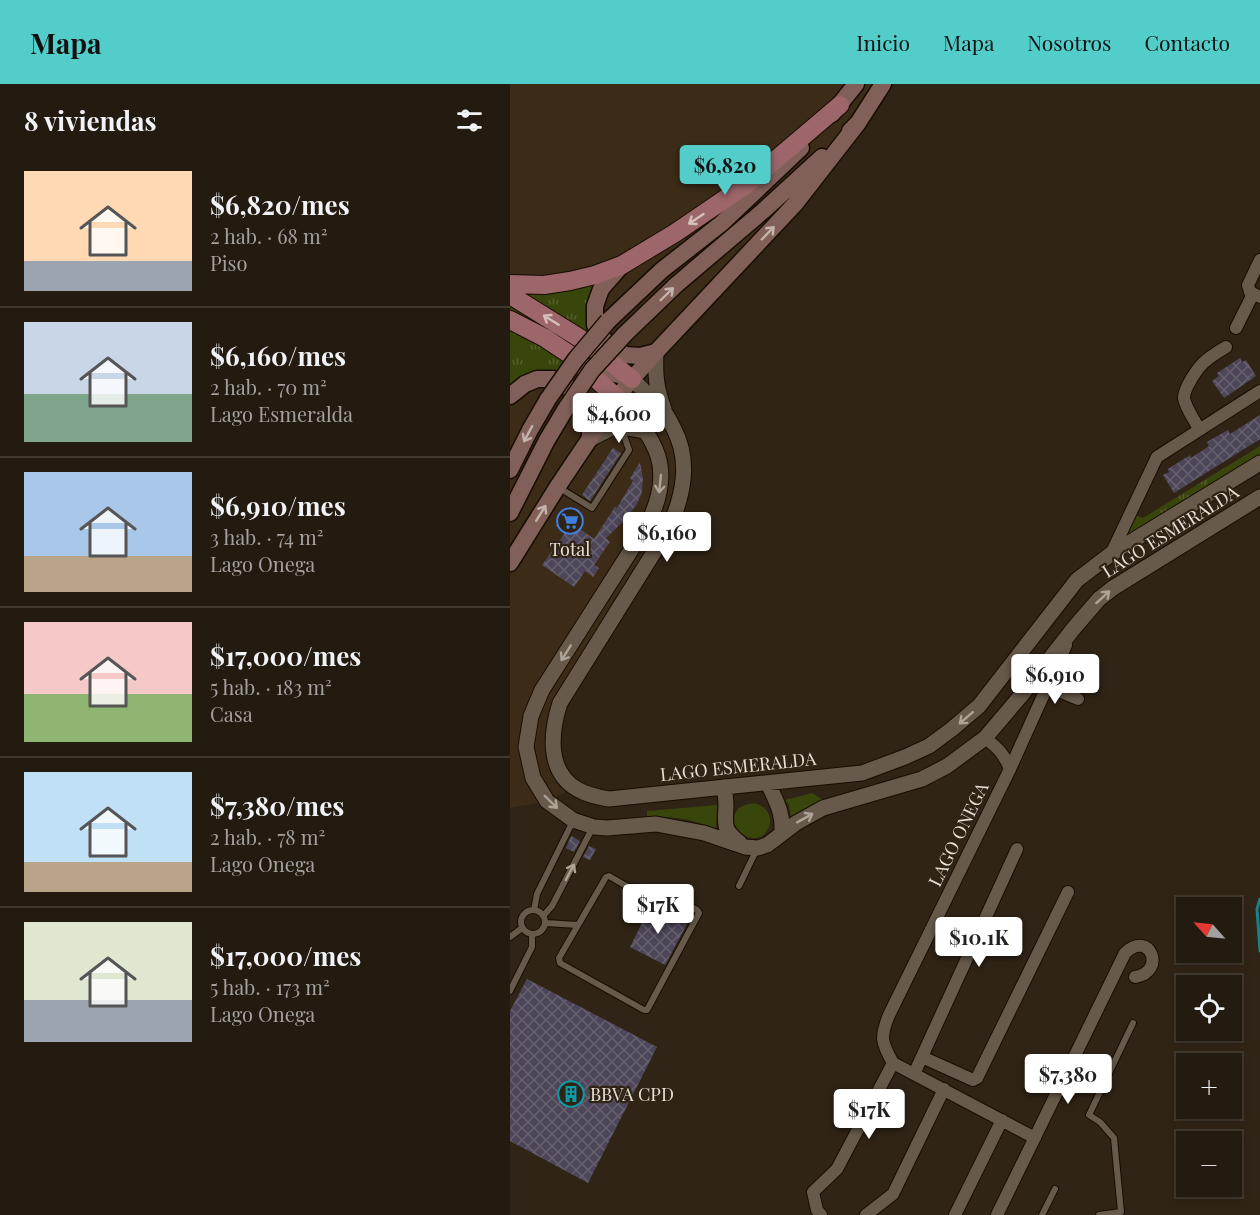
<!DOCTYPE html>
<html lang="es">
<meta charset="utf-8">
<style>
body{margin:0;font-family:"Playfair Display",serif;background:#2c2419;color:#f1f3f6;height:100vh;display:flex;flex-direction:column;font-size:22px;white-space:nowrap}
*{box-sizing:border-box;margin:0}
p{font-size:20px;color:#a3a19f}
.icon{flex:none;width:33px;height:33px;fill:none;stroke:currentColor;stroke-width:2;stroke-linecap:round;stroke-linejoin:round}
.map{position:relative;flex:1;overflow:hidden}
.sheet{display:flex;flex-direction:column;background:#241b10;width:510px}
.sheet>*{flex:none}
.needle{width:39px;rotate:297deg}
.controls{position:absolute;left:666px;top:813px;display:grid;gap:12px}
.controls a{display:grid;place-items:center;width:66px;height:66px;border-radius:0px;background:#241b10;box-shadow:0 3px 9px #0003,0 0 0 2px #413930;font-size:30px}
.price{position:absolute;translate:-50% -51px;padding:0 14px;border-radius:6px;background:#fff;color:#222;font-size:20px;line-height:39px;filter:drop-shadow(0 2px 3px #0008)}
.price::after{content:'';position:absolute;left:50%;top:36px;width:18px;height:14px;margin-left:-9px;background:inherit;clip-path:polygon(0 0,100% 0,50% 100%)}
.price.current{background:#53cdc9;color:#111}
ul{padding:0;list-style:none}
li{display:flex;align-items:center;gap:18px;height:150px;padding:0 24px}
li+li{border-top:2px solid #413930}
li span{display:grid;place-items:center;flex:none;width:168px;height:120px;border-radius:0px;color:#555}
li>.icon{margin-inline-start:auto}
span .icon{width:72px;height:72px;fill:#fffc;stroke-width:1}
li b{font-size:26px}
h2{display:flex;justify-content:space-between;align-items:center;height:72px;padding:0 24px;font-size:26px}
header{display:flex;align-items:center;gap:36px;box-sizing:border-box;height:84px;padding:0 30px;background:#53cdc9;color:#111}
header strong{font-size:28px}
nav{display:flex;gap:33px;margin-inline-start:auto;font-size:21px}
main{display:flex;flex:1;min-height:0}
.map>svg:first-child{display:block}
</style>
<header>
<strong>Mapa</strong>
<nav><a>Inicio</a><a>Mapa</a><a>Nosotros</a><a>Contacto</a></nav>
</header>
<main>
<section class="sheet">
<h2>8 viviendas<svg class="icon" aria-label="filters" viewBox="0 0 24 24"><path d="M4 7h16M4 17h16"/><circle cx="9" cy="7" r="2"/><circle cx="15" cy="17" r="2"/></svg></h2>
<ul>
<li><span style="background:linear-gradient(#ffd9b3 75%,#9aa5b1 0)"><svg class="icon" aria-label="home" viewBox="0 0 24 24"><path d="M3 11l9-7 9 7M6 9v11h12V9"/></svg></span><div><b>$6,820/mes</b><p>2 hab. · 68 m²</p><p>Piso</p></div></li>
<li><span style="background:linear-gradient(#c9d6e8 60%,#7fa58c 0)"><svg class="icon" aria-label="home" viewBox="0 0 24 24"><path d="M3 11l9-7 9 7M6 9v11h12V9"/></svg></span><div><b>$6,160/mes</b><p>2 hab. · 70 m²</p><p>Lago Esmeralda</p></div></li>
<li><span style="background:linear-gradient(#a9c7e8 70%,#b9a48a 0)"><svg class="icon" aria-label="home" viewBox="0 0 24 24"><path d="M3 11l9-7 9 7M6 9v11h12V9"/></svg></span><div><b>$6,910/mes</b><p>3 hab. · 74 m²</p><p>Lago Onega</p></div></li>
<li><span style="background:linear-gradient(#f6c9c9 60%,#8fb573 0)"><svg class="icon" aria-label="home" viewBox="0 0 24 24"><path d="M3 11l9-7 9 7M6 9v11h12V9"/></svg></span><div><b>$17,000/mes</b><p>5 hab. · 183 m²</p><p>Casa</p></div></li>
<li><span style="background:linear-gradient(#bfe0f5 75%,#b9a48a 0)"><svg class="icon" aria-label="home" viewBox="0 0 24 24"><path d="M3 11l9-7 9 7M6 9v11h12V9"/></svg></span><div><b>$7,380/mes</b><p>2 hab. · 78 m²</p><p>Lago Onega</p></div></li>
<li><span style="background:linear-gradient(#dfe7d0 65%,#9aa5b1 0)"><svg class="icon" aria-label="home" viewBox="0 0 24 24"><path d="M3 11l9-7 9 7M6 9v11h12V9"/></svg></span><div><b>$17,000/mes</b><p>5 hab. · 173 m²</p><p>Lago Onega</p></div></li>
</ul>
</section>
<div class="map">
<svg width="750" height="1131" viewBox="0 0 750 1131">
<defs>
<pattern id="park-tufts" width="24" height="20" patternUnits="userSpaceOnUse" patternTransform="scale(1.5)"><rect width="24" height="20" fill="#38450b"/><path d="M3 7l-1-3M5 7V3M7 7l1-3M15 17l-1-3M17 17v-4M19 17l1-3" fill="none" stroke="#555f2e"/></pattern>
<pattern id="building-cross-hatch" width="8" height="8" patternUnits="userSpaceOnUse" patternTransform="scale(1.5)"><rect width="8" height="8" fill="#4c4658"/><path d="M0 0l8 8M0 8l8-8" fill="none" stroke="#66606f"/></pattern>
</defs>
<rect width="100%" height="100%" fill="#302416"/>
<path fill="#3b2b17" d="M0,0H373L318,79L123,294L168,353L171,413L59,604L42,659L64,704L37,717L0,724Z"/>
<path fill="#38450b" d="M302,709L315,717L281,735L279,721L275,716Z
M238,720C241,720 244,719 247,720C257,723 263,734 259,743C248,770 211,742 229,724C232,722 235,721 238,720Z
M207,721L206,744L179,736L158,733L137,732V727Z"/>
<path fill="url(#park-tufts)" d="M85,191L91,205L85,241L59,270L43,295L0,312V200Z
M750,362V379L601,470L620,429L633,434Z"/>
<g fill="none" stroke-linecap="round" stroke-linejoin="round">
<path stroke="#1d818c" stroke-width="3" d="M750,815L747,825L750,867"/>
</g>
<path fill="url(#building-cross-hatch)" d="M730,274L732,278L736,276L746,292L714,314L702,297L709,292L707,289Z
M750,331V355L664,409L653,391L659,388L658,385L680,371L681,374L699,362L697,358L718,346L720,350Z
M103,364L111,369L80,417L72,411Z
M130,378L133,394L132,408L127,420L117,434L96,454L100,458L84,481L89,484L83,493L75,487L64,503L32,481L55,449L46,442L60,423L73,432L66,442L84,455L105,423L107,424L123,397L120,394Z
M61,752L70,757L64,768L56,764Z
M79,762L86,765L80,776L73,773Z
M141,821L177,840L155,881L120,863Z
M17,895L147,963L78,1099L0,1057V927Z"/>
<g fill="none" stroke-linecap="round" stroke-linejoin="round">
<g stroke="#180d02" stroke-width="8">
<path id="service" d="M48,403L82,424L119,366L112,346
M99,792L118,803L146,805L187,826L189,829L137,926H134L50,879L49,874L96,793Z
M229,802L247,765
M11 838a12 12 0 1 1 24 0a12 12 0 1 1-24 0Z
M24,826L27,810L63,737
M34,831L42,822L83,743
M35,839L68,841
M0,853L12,844
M0,907L22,863V850
M532,1131L545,1105
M589,1131L611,1128L604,1054L590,1038L579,1031L623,939"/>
</g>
<g stroke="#180d02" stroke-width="14">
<path id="minor" d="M750,176L738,201L740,208L750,213
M726,244L743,210
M689,345C685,337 675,323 674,314C674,309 676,305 678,301C689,280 696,275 716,263
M601,470L647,373L750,307
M537,602L568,615
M475,654C488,664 494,670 500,685
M412,973L463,996L467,994L558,808
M404,990L507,765
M525,1054L383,979C371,958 370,953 379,931L500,685L556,561
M311,1131L307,1126L303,1108L327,1085L383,979
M356,1131L383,1110L434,1005
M445,1131L492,1036
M487,1131L615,869C640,845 657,888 625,893"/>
</g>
<g stroke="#180d02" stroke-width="17">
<path id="tertiary" d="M146,268C145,290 146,304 154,325
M122,295C133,306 145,317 155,329C159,334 161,340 164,345C181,378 173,412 159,444L50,619C41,647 36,687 67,705C77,711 88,713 99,715L352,689L395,673L419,662L442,645L469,622L567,496L601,470L750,379
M107,314C147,355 166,385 137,441L32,606L21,632L16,663L23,694L37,717L63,736L84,743L97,744L146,740L194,749L235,763L248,764L257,761L286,739L313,724L412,695L437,682L475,654L509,614L564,544L589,515L603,504L750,413
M80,355L102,344H118L136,347
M258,699C266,718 273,727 272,748
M214,703C215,709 216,716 216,722C215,743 213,745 230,759"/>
</g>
<g stroke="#180d02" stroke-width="19">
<path id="secondary" d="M322,30L346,0
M340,47L348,39L373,0
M112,181L91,205L85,222V241L95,257L115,271L130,272L146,268
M98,237L152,186L212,139L291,64
M115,250L166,201L253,127L312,73
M72,282L121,294
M0,312L15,300L27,295H43L64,307L77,322L80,337V355
M0,386L20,346L38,315
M0,429L37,356L55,326
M0,479L48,402L107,314L122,295L146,268L285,120L348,39"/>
</g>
<g stroke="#180d02" stroke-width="20">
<path id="primary" d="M0,200L34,201L60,197L85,191L112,181L165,149L237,100L330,21
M0,211L71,255L122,295
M0,236L35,254L59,270L107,314"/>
</g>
<use href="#service" stroke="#675a4a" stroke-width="6"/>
<use href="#minor" stroke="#675a4a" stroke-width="12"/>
<use href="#tertiary" stroke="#675a4a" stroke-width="15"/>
<use href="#secondary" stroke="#82605a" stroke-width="16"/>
<use href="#primary" stroke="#9c666a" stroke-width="18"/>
<g stroke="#180d02" stroke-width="19" stroke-linecap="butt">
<path id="secondary-bridge" d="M38,315L66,275L98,237
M55,326L82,286L115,250"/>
</g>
<use href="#secondary-bridge" stroke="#82605a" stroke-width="16"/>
</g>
<defs><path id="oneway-shaft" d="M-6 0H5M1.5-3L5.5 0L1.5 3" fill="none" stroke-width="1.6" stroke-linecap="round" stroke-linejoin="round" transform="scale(1.5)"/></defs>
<g stroke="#d4c1bb">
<use href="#oneway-shaft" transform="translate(186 135) rotate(146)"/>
<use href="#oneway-shaft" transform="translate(41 236) rotate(-148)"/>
</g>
<g stroke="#c4b3ab">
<use href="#oneway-shaft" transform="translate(258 149) rotate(-46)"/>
<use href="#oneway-shaft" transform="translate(157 210) rotate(-44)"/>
<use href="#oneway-shaft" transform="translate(18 350) rotate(118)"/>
<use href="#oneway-shaft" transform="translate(31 429) rotate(-58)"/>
</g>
<g stroke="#ada397">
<use href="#oneway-shaft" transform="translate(150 400) rotate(96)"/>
<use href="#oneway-shaft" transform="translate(593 513) rotate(-42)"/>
<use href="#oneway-shaft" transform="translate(56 569) rotate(122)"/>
<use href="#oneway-shaft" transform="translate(456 634) rotate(139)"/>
<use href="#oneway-shaft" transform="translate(41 718) rotate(44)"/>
<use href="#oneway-shaft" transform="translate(295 734) rotate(-29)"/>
<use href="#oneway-shaft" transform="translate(60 788) rotate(-62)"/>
</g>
<defs>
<g id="supermarket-ring" transform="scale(1.35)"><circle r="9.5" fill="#302416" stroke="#3f7fe0" stroke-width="1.5"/><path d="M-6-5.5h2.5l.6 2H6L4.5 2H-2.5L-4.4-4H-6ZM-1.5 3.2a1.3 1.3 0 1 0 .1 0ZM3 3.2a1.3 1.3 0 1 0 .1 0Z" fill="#3f7fe0"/></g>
<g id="building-ring" transform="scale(1.35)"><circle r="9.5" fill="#302416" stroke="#0f9aa8" stroke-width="1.5"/><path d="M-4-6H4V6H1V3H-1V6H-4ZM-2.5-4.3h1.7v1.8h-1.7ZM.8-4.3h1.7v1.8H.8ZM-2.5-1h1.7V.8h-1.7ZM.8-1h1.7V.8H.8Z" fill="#0f9aa8"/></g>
</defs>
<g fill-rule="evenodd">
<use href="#supermarket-ring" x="60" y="437"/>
<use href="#building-ring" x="61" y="1010"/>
</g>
<g text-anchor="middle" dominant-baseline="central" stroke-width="4.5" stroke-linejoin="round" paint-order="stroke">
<g font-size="18" fill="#e7dfd6" stroke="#302416">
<text transform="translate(660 447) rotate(-32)">LAGO ESMERALDA</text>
<text transform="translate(228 682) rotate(-6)">LAGO ESMERALDA</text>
<text transform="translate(448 750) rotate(-64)">LAGO ONEGA</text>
</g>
<g font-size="18" fill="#e7dfd6" stroke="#302416">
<text x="60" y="465">Total</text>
<text x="80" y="1010" text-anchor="start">BBVA CPD</text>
</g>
</g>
</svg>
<div class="controls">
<a><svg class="needle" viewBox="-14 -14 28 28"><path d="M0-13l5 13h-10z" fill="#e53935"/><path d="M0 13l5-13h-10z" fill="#a3a19f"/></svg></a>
<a><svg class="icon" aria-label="locate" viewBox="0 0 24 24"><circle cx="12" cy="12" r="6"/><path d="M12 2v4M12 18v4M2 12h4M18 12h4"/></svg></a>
<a>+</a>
<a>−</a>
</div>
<b class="price current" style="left:215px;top:112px">$6,820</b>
<b class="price" style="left:109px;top:360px">$4,600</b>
<b class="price" style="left:157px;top:479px">$6,160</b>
<b class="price" style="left:545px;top:621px">$6,910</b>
<b class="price" style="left:148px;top:851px">$17K</b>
<b class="price" style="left:469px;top:884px">$10.1K</b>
<b class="price" style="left:558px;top:1021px">$7,380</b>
<b class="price" style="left:359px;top:1056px">$17K</b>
</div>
</main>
